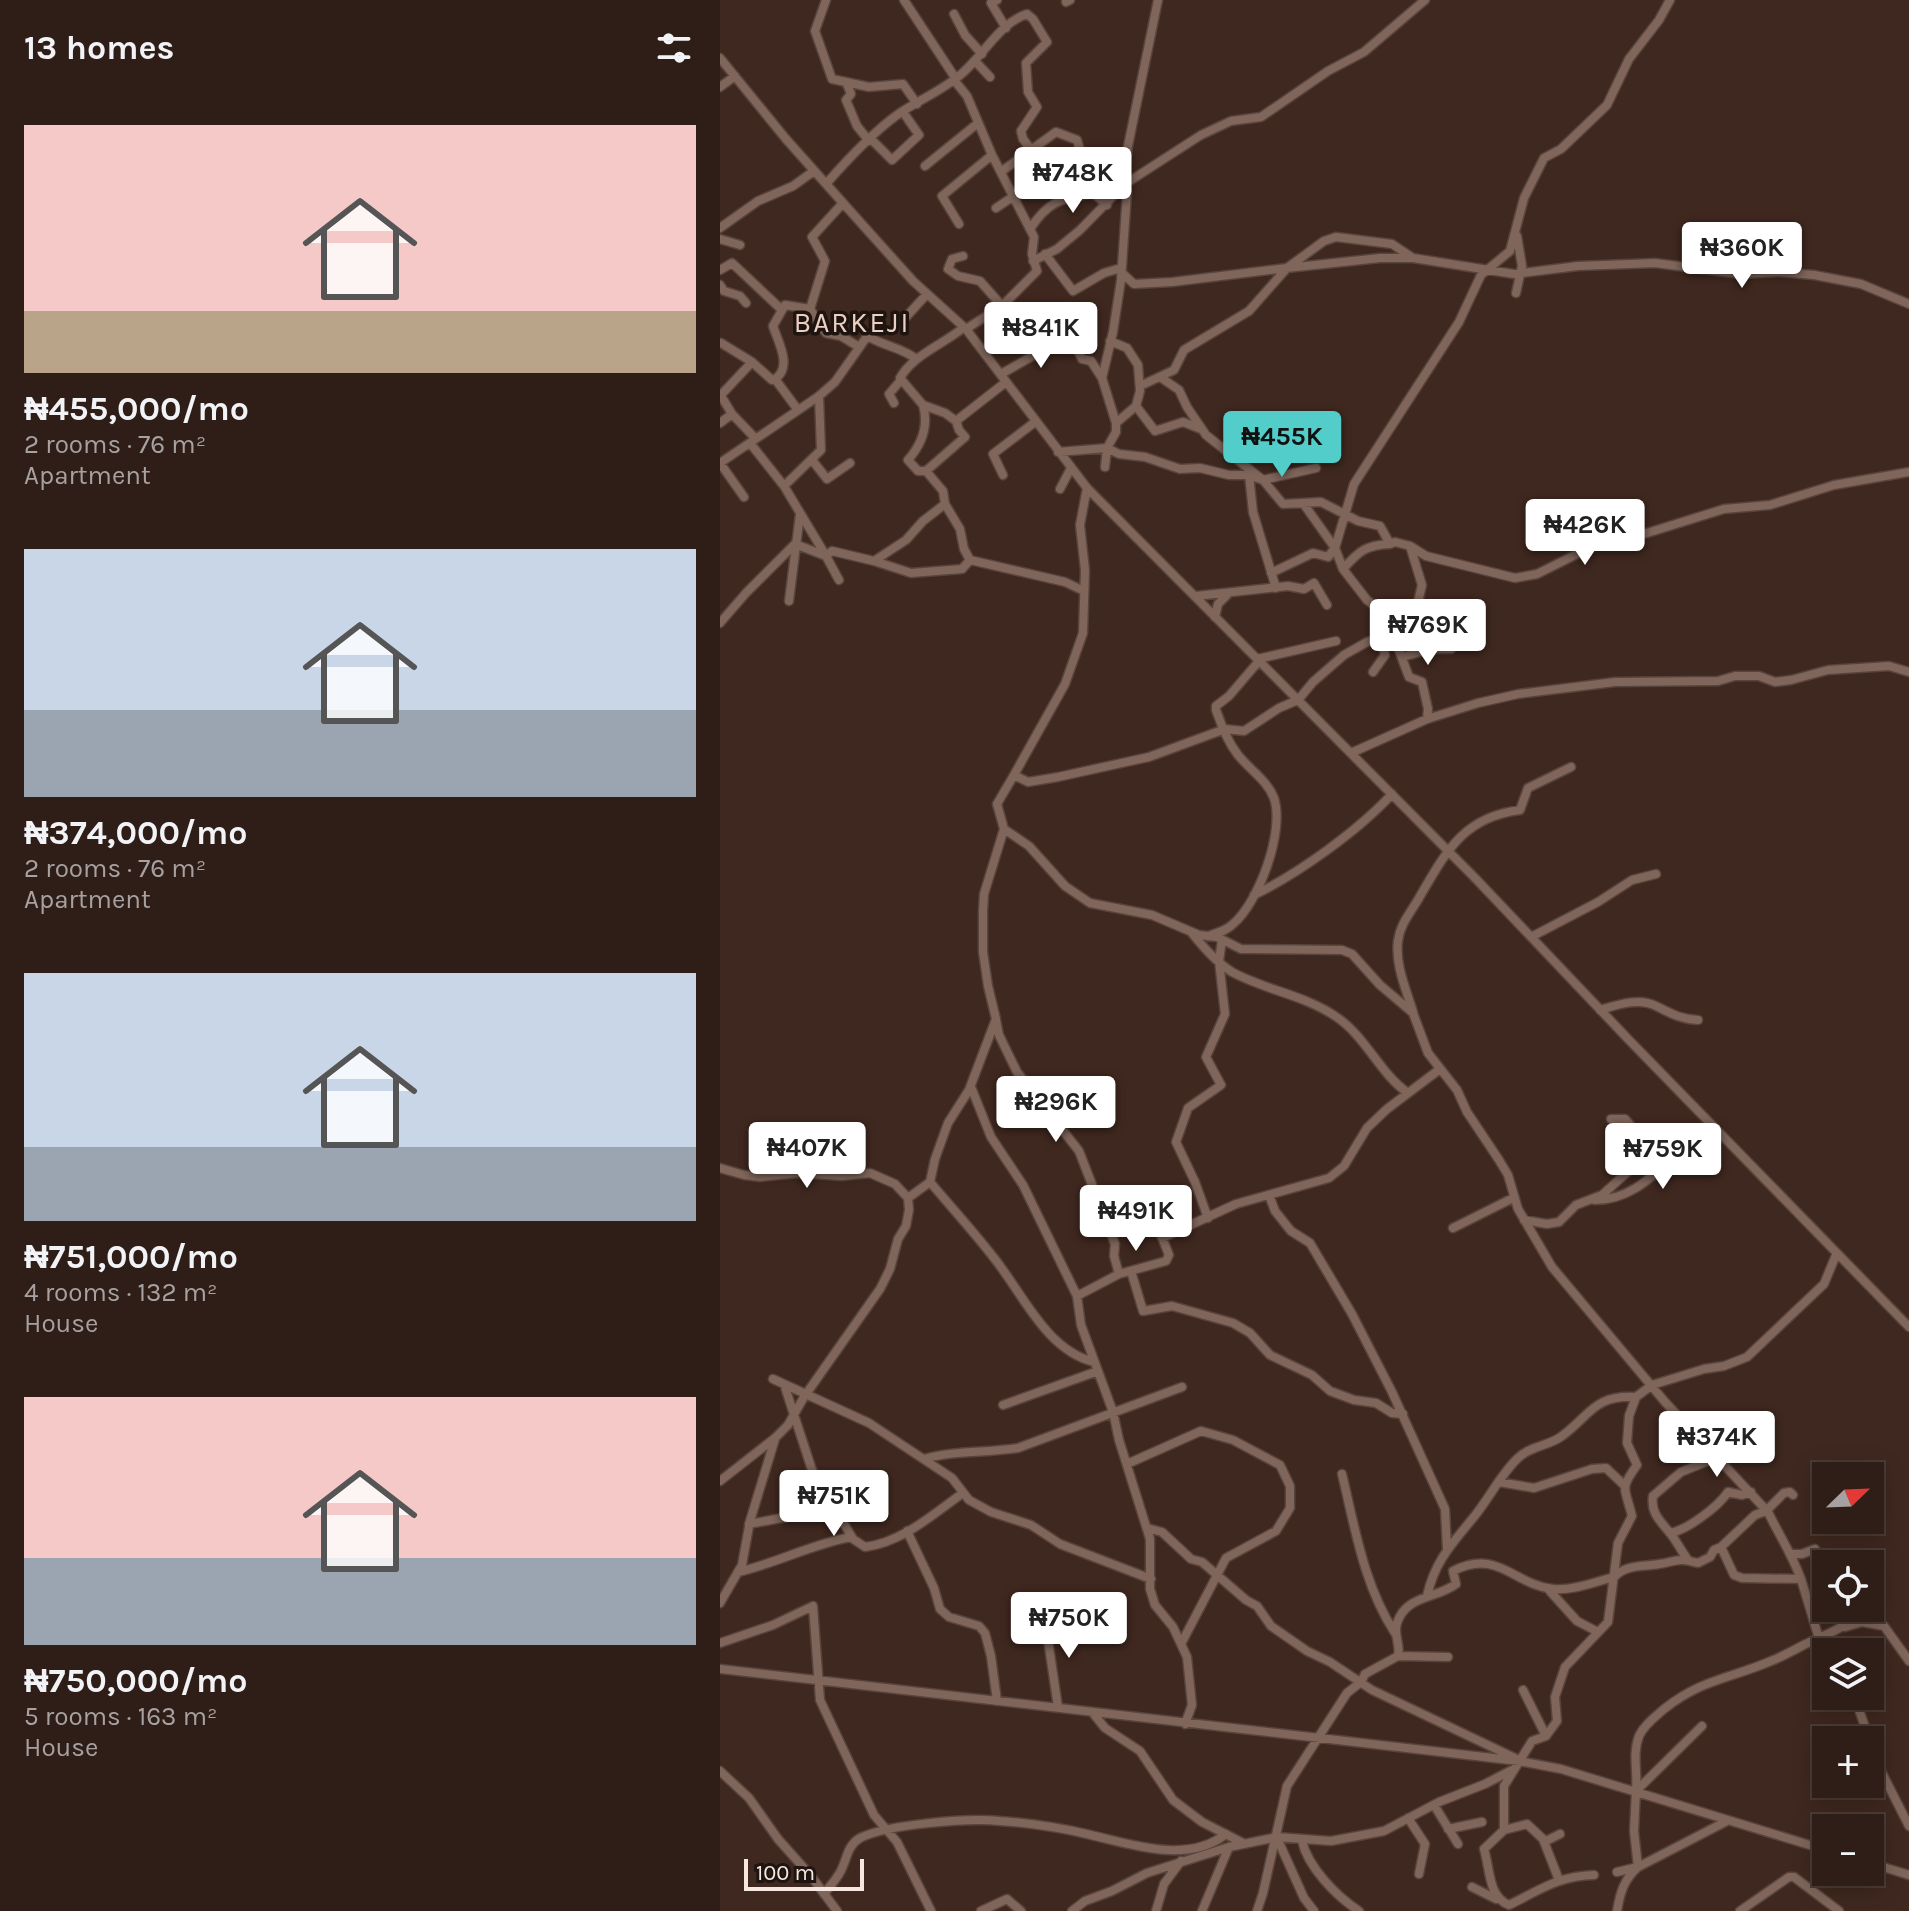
<!DOCTYPE html>
<meta charset="utf-8">
<style>
body{margin:0;font-family:Karla,sans-serif;background:#372720;color:#f1f3f6;height:100vh;display:flex;flex-direction:column;font-size:30px;white-space:nowrap}
*{box-sizing:border-box;margin:0}
p{font-size:26px;color:#a7a2a1}
.icon{flex:none;width:44px;height:44px;fill:none;stroke:currentColor;stroke-width:2;stroke-linecap:round;stroke-linejoin:round}
.map{position:relative;flex:1;overflow:hidden}
.side{display:flex;flex-direction:column;background:#2f1e17;width:720px}
.side>*{flex:none}
.needle{width:52px;rotate:67deg}
.fabs{position:absolute;left:1092px;top:1462px;display:grid;gap:16px}
.fabs a{display:grid;place-items:center;width:72px;height:72px;border-radius:0px;background:#2f1e17;box-shadow:0 4px 20px #0003,0 0 0 2px #4a3c36;font-size:40px}
.scale{position:absolute;left:24px;bottom:20px;width:120px;box-sizing:border-box;padding-left:8px;border:4px solid #f6e7e1;border-top:0;font-size:22px;line-height:28px;white-space:nowrap;color:#f6e7e1;-webkit-text-stroke:6px #1e1410;paint-order:stroke}
.price{position:absolute;translate:-50% -68px;padding:0 18px;border-radius:8px;background:#fff;color:#222;font-size:26px;line-height:52px;filter:drop-shadow(0 2px 4px #0008)}
.price::after{content:'';position:absolute;left:50%;top:48px;width:24px;height:18px;margin-left:-12px;background:inherit;clip-path:polygon(0 0,100% 0,50% 100%)}
.price.active{background:#53cdc9;color:#111}
ul{padding:0;list-style:none}
li{display:grid;align-content:center;gap:16px;height:424px;padding:0 24px}
li span{display:grid;place-items:center;height:248px;border-radius:0px;color:#555}
li>.icon{margin-inline-start:auto}
span .icon{width:144px;height:144px;fill:#fffc;stroke-width:1}
li b{font-size:34px}
h2{display:flex;justify-content:space-between;align-items:center;height:96px;padding:0 24px;font-size:34px}
main{display:flex;flex:1;min-height:0}
.map>svg:first-child{display:block}
</style>
<main>
<section class="side">
<h2>13 homes<svg class="icon" aria-label="filters" viewBox="0 0 24 24"><path d="M4 7h16M4 17h16"/><circle cx="9" cy="7" r="2"/><circle cx="15" cy="17" r="2"/></svg></h2>
<ul>
<li><span style="background:linear-gradient(#f6c9c9 75%,#b9a48a 0)"><svg class="icon" aria-label="home" viewBox="0 0 24 24"><path d="M3 11l9-7 9 7M6 9v11h12V9"/></svg></span><div><b>₦455,000/mo</b><p>2 rooms · 76 m²</p><p>Apartment</p></div></li>
<li><span style="background:linear-gradient(#c9d6e8 65%,#9aa5b1 0)"><svg class="icon" aria-label="home" viewBox="0 0 24 24"><path d="M3 11l9-7 9 7M6 9v11h12V9"/></svg></span><div><b>₦374,000/mo</b><p>2 rooms · 76 m²</p><p>Apartment</p></div></li>
<li><span style="background:linear-gradient(#c9d6e8 70%,#9aa5b1 0)"><svg class="icon" aria-label="home" viewBox="0 0 24 24"><path d="M3 11l9-7 9 7M6 9v11h12V9"/></svg></span><div><b>₦751,000/mo</b><p>4 rooms · 132 m²</p><p>House</p></div></li>
<li><span style="background:linear-gradient(#f6c9c9 65%,#9aa5b1 0)"><svg class="icon" aria-label="home" viewBox="0 0 24 24"><path d="M3 11l9-7 9 7M6 9v11h12V9"/></svg></span><div><b>₦750,000/mo</b><p>5 rooms · 163 m²</p><p>House</p></div></li>
</ul>
</section>
<div class="map">
<svg width="1189" height="1911" viewBox="0 0 1189 1911">
<rect width="100%" height="100%" fill="#3f281f"/>
<g fill="none" stroke-linecap="round" stroke-linejoin="round">
<g stroke="#57443c" stroke-width="11">
<path id="minor" d="M106,0L95,31L112,79L149,87L183,84L197,104
M184,0L236,79
M277,0L271,3L286,28
M346,2L350,0
M234,14L245,35L262,54
M0,58L66,139L123,203L193,281L246,329L367,488L756,879L909,1040L1189,1327
M255,61L270,77
M234,80L247,96L272,155L314,237L312,254L317,271L282,306L246,329
M126,82L131,94L126,100L137,126L149,141
M0,87L15,76
M151,139L172,160L199,135L183,112
M205,166L258,123
M282,171L336,132L357,140L373,193L387,205
M106,184C127,160 151,134 177,115C197,101 221,91 239,76C262,58 279,23 307,14L313,19L327,42L306,63L308,92L317,107L301,131L303,139L312,151
M276,208L294,196
M239,224L222,196L272,155
M0,228L38,201L73,186L94,171
M310,229C329,200 341,199 373,193
M0,239L20,245
M325,254L353,291L384,273L401,268
M243,256L232,259L228,269L238,276L260,281L282,306
M313,261L337,249L360,230L405,184L481,135L511,121L541,117L608,71L644,52L705,0
M0,270L12,263L62,310
M401,272L414,284L452,282L567,268L604,241L616,237L672,244L693,258L794,274L858,266L935,263L1020,274L1059,272L1094,275L1141,284L1189,304
M0,285L4,291L20,296L26,303
M796,293L802,266L797,236
M90,309L105,261L92,237L123,203
M186,317L207,294
M390,341L407,348L418,365L420,391L416,406L396,423
M1,343L32,362L52,380L55,379L78,410
M281,374L346,337L352,339L362,359L371,361L382,378
M440,377L459,390L467,407L486,435L543,480L596,468
M55,379C73,367 58,342 53,326L65,305L90,309L106,333L121,336L139,347
M420,386L454,370L464,350L529,311L567,268L660,258H693
M0,394L12,414L35,438
M1,395L32,362
M174,403L169,394L181,380
M416,406L435,431L463,422L481,429
M236,421L286,382
M0,423L12,414
M30,443L64,486L106,556L112,551L154,561L191,573L242,569L250,560L244,549L240,529L225,504L223,491L206,471H198L188,460C202,444 209,426 203,405
M338,452L387,448L399,454L425,457L460,469L480,468L509,475H529L543,480L563,504L601,502L638,521L660,526L670,544L675,542L690,546L702,585L698,602L710,626
M92,460L107,479L130,463
M0,463L99,396L115,382L146,338H151C165,346 185,349 196,359
M0,463L24,497
M385,467L387,448L396,432V423L382,378L393,332L401,280L407,193L404,178L408,146L438,0
M206,471L245,437L239,430L236,421L225,413L203,405L180,378C193,355 222,345 243,328
M283,475L273,454L315,422
M529,475L533,512L556,588
M64,486L101,450L99,396
M340,489L351,468
M583,503L615,548L623,569L647,600L660,610L666,629L660,637L665,655L653,672
M690,546L706,556L795,578L817,574L871,547L898,538L927,533L1004,509L1050,505L1114,485L1189,472
M250,560L345,582L364,591
M154,561L186,540L203,521L225,504
M623,569C639,551 646,545 670,544
M551,573L593,553L608,557L615,548L634,484L739,322L761,275L790,251L804,198L824,158L841,149L887,105L909,59L939,20L950,0
M476,596L568,586L584,589L594,583L607,605
M69,601L80,514
M495,617L498,604L508,594
M0,623L26,593L75,544L106,556L119,580
M674,637L689,677L702,682L708,709L707,719
M682,657L711,649H731
M537,659L616,641
M631,753L707,719L758,703L798,694L895,682L998,681L1015,676H1039L1055,682L1071,680L1108,670L1169,666L1189,672
M294,775L345,684L363,633L365,570L360,525L367,488
M284,829L309,846L345,886L370,903L432,915L479,935L497,937L521,949L622,950L632,954L660,985L693,1013L708,1053L737,1090L747,1112L779,1160L788,1175L798,1209L832,1267L945,1402L1048,1512C1059,1535 1072,1554 1081,1579L1022,1578L1014,1575L1001,1547L994,1550L990,1557L978,1563C957,1557 958,1561 939,1564C922,1567 907,1564 894,1577C875,1582 852,1591 833,1589C794,1585 778,1548 733,1571L736,1584C716,1599 686,1595 677,1623C673,1635 681,1644 678,1656L645,1674L641,1682L627,1693L567,1786L543,1893L537,1911
M534,895C578,874 639,830 672,794
M472,933C483,947 496,962 512,972C545,990 584,995 615,1016C646,1036 659,1073 688,1093
M491,935C500,932 507,930 513,924C539,902 565,831 554,798C547,780 529,769 518,755C507,741 502,726 496,710V706L509,696L539,661
M811,937L878,902L912,880L936,874
M880,1010C897,1005 919,997 936,1006C952,1014 960,1019 978,1020
M693,1012C686,989 675,965 678,941C680,924 691,912 699,898C726,852 743,817 800,810L808,788L851,767
M276,1020L279,1035L297,1072L359,1151L395,1244L394,1256L399,1274
M251,1087L271,1137L303,1185L357,1296L361,1325L393,1412L399,1440L430,1539V1589L435,1605L453,1627L467,1657L472,1705L465,1724
M0,1168L24,1175L40,1177L79,1173L122,1176L150,1173L175,1184L188,1198
M210,1182C231,1207 254,1232 274,1258C303,1294 326,1350 374,1362
M549,1195L555,1211L571,1231L590,1243L632,1314L672,1392L725,1509L727,1549
M875,1200C913,1200 936,1172 962,1150C971,1141 983,1135 993,1127
M488,1218L475,1182L456,1142L468,1108L501,1085L486,1057L505,1014L499,961L502,940
M804,1220L827,1224L839,1222L856,1205L882,1195L922,1159C925,1146 914,1128 905,1119H891
M733,1228L793,1198
M442,1238L516,1204L609,1178L624,1166L647,1128L667,1109L720,1069
M411,1271L423,1311L452,1306L513,1323L530,1333L550,1355L592,1375L610,1391L634,1400L656,1403L672,1413L683,1414
M357,1296L399,1274L446,1261L449,1255L428,1202L385,1219
M53,1379L149,1423L232,1478L249,1500L271,1512L311,1525L340,1544L431,1579
M64,1384L92,1470L133,1539L145,1547C183,1542 213,1514 243,1493
M283,1405L378,1371
M204,1459C235,1450 267,1453 298,1448L462,1387
M407,1464L481,1431L513,1440L560,1465L570,1486V1508L556,1531L506,1558L461,1644
M622,1474C635,1528 644,1586 675,1633
M0,1481L55,1438L68,1425L84,1397L160,1289L170,1269L178,1239L186,1226L189,1210L188,1198L210,1182L215,1159L228,1123L249,1090L276,1019L268,986L263,952V911L264,894L284,829L277,804L294,775L308,782L338,777L429,757L505,729L524,731L559,708L578,700L593,682L624,655L647,642L665,636L674,637L723,623
M779,1482L814,1488L872,1469L886,1468L904,1485
M29,1524L67,1517L112,1502
M427,1528L442,1532L471,1559L482,1562L526,1600L537,1606L551,1626L587,1651L610,1662L652,1690L795,1758
M187,1531L214,1588L220,1609L229,1617L259,1626L265,1633L271,1656L277,1701
M951,1533C968,1529 998,1507 1008,1492L1022,1495L1031,1492
M1001,1547L1035,1515L1046,1511L1064,1493L1070,1492L1073,1495
M1071,1554H1082L1095,1549
M968,1560C962,1552 958,1544 953,1537C943,1523 930,1515 933,1496L961,1472L998,1457
M18,1572C57,1563 92,1544 131,1537
M1081,1579L1101,1645L1106,1652
M828,1589L857,1621L878,1632
M707,1596C715,1561 731,1545 753,1518C769,1499 780,1475 798,1458C810,1446 829,1446 842,1436C871,1415 873,1395 916,1397
M0,1603L22,1565L30,1521L55,1439
M1125,1627L1142,1622L1164,1626L1189,1661
M0,1643L53,1625L93,1606L100,1700L154,1815L177,1842L211,1911
M678,1656L728,1657
M0,1669L799,1761L841,1769L1106,1850
M803,1690L826,1736
M1134,1696L1161,1771L1189,1826
M338,1707L325,1620L366,1619
M372,1712L385,1728L420,1751L453,1800L482,1822L523,1843
M982,1726L916,1791C918,1773 912,1754 919,1736C924,1725 935,1717 944,1709C982,1679 1009,1679 1051,1661C1064,1656 1077,1648 1090,1642C1109,1633 1130,1627 1140,1608
M0,1771L29,1798L58,1839L91,1876L117,1911
M714,1805L738,1844
M688,1818L705,1844L699,1874
M728,1829L762,1822
M784,1830V1786L812,1741L826,1736L837,1721L835,1697L845,1667L888,1622L898,1543L912,1516C905,1487 899,1490 917,1465L907,1443L909,1416L916,1397L932,1385L984,1369L1004,1366L1027,1357L1104,1284L1116,1255
M557,1838L584,1898L594,1911
M582,1841C588,1867 616,1896 639,1911
M824,1842L840,1834
M1150,1863L1189,1875
M897,1872L918,1867L914,1831L916,1791
M839,1880L823,1839L807,1824L784,1830L764,1849C770,1868 768,1897 789,1905C820,1890 838,1876 874,1875
M752,1887L776,1899
M104,1894C109,1887 115,1881 119,1874C127,1862 126,1846 140,1838C168,1824 248,1818 280,1821C309,1823 342,1828 371,1835C413,1845 468,1864 506,1834
M261,1911L287,1899L301,1911
M352,1911L365,1901L392,1891L427,1873L509,1847L557,1837L611,1841L664,1831L719,1802L765,1784L792,1770
M436,1911L444,1884L461,1861
M482,1911L509,1847
M897,1911C900,1893 904,1879 918,1867L1007,1821
M1020,1911L1069,1877H1074L1119,1911"/>
</g>
<use href="#minor" stroke="#7f655a" stroke-width="8"/>
</g>
<g text-anchor="middle" dominant-baseline="central" stroke-width="7" stroke-linejoin="round" paint-order="stroke">
<g font-size="28" letter-spacing="2" fill="#eecfc3" stroke="#1e1410">
<text x="132" y="322">BARKEJI</text>
</g>
</g>
</svg>
<div class="fabs">
<a><svg class="needle" viewBox="-14 -14 28 28"><path d="M0-13l5 13h-10z" fill="#e53935"/><path d="M0 13l5-13h-10z" fill="#a7a2a1"/></svg></a>
<a><svg class="icon" aria-label="locate" viewBox="0 0 24 24"><circle cx="12" cy="12" r="6"/><path d="M12 2v4M12 18v4M2 12h4M18 12h4"/></svg></a>
<a><svg class="icon" aria-label="layers" viewBox="0 0 24 24"><path d="M12 4l9 5-9 5-9-5zM3 14l9 5 9-5"/></svg></a>
<a>+</a>
<a>−</a>
</div>
<div class="scale">100 m</div>
<b class="price" style="left:353px;top:215px">₦748K</b>
<b class="price" style="left:1022px;top:290px">₦360K</b>
<b class="price" style="left:321px;top:370px">₦841K</b>
<b class="price active" style="left:562px;top:479px">₦455K</b>
<b class="price" style="left:865px;top:567px">₦426K</b>
<b class="price" style="left:708px;top:667px">₦769K</b>
<b class="price" style="left:336px;top:1144px">₦296K</b>
<b class="price" style="left:87px;top:1190px">₦407K</b>
<b class="price" style="left:943px;top:1191px">₦759K</b>
<b class="price" style="left:416px;top:1253px">₦491K</b>
<b class="price" style="left:997px;top:1479px">₦374K</b>
<b class="price" style="left:114px;top:1538px">₦751K</b>
<b class="price" style="left:349px;top:1660px">₦750K</b>
</div>
</main>
